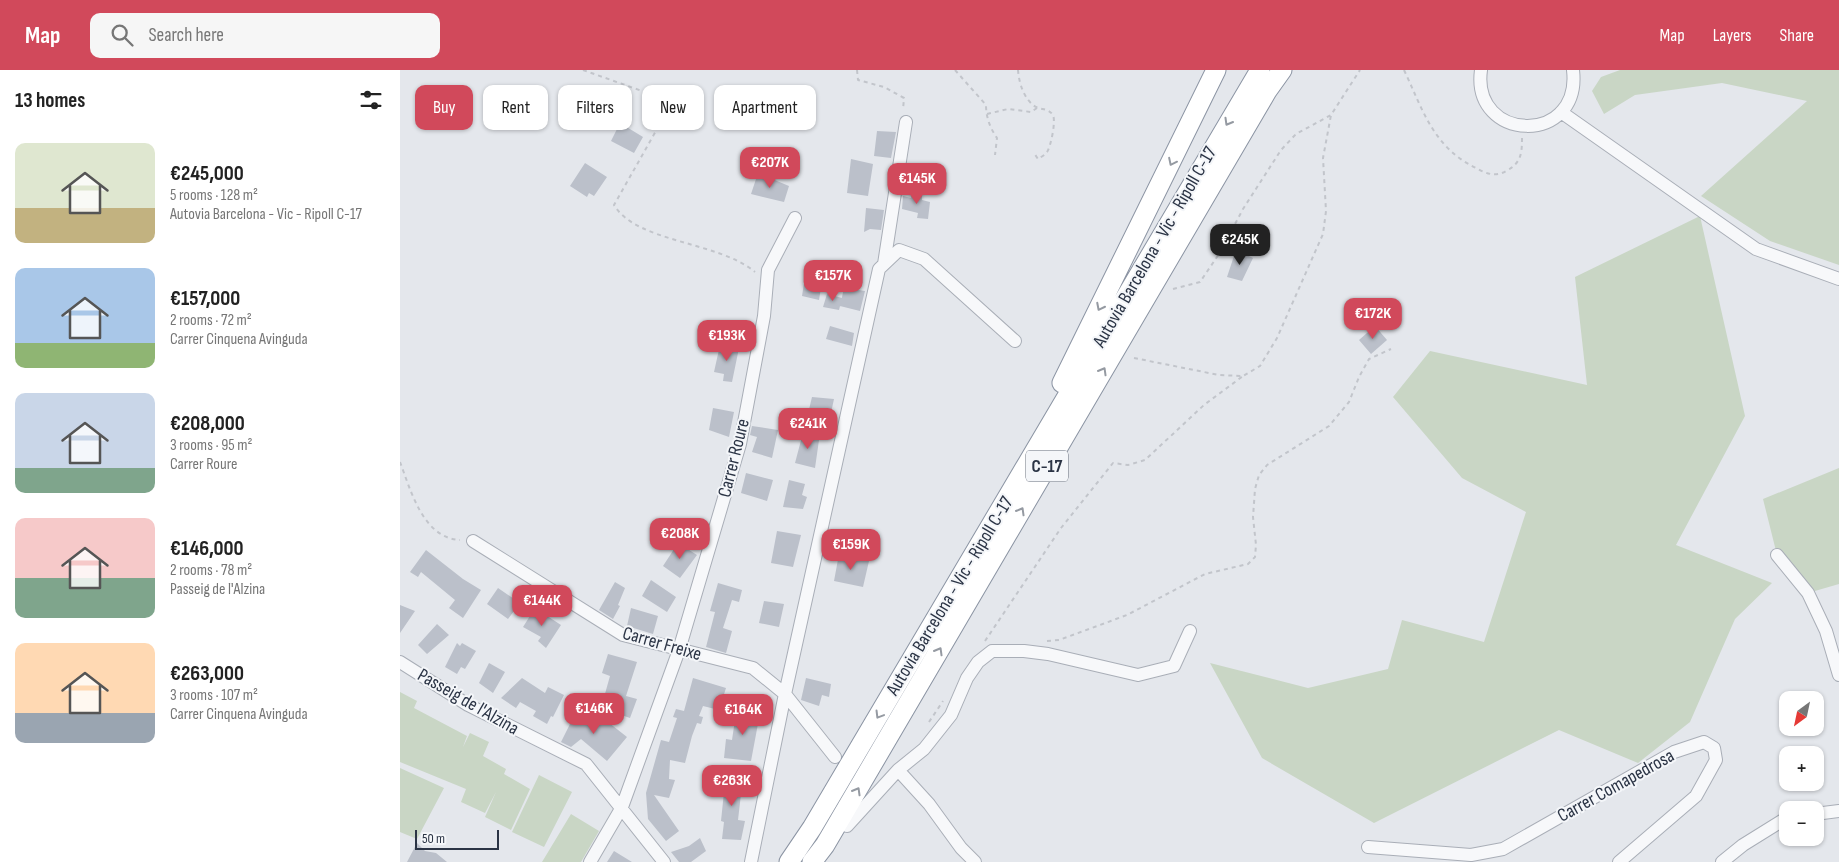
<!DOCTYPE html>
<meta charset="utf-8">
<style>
body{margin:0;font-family:"Sofia Sans Condensed",sans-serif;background:#f6f6f6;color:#222;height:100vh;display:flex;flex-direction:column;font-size:19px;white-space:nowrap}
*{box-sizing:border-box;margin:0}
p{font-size:16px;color:#767676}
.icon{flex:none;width:28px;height:28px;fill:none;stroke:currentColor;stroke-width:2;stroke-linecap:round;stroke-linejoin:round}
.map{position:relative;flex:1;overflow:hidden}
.side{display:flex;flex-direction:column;background:#fff;width:400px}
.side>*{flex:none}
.guide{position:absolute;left:15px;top:15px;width:475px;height:45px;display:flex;gap:10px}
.needle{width:32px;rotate:213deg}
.tools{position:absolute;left:1379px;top:621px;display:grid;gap:10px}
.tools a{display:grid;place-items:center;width:45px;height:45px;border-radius:10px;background:#fff;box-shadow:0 1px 4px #0004;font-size:25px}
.scale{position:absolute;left:15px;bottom:12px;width:84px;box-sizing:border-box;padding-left:5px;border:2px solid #2b3445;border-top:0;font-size:14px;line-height:18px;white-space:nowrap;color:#2b3445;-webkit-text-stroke:4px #f4f6f9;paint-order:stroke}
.price{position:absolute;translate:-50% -42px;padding:0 11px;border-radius:10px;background:#d1495b;color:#fff;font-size:16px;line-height:32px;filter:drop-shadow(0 1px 2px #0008)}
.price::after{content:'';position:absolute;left:50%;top:30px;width:15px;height:11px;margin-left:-8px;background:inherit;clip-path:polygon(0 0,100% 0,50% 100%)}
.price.on{background:#222;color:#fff}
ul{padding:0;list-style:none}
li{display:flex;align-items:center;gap:15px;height:125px;padding:0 15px}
li span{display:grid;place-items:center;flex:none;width:140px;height:100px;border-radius:10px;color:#555}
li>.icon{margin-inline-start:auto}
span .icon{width:60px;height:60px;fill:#fffc;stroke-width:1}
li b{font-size:21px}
h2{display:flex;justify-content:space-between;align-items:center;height:60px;padding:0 15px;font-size:21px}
.chip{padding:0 18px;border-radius:10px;background:#fff;box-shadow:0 1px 4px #0004;font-size:18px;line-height:45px}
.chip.on{background:#d1495b;color:#fff}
header{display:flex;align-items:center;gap:30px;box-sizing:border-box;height:70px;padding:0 25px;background:#d1495b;color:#fff}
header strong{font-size:24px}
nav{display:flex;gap:28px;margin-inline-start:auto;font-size:18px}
.search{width:350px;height:45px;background:#f6f6f6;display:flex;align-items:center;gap:12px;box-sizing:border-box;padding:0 18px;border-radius:10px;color:#767676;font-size:19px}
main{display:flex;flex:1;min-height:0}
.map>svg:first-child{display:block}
</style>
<header>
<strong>Map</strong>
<div class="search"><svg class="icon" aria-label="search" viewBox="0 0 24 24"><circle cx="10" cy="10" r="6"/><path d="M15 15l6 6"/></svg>Search here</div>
<nav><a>Map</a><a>Layers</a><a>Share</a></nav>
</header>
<main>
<section class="side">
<h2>13 homes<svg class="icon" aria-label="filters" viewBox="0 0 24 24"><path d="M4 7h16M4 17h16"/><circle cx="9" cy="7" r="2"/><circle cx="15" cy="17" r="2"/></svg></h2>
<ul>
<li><span style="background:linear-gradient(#dfe7d0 65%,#c2b280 0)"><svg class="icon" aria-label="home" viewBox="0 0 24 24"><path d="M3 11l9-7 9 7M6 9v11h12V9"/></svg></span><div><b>€245,000</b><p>5 rooms · 128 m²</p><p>Autovia Barcelona - Vic - Ripoll C-17</p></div></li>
<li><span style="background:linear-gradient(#a9c7e8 75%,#8fb573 0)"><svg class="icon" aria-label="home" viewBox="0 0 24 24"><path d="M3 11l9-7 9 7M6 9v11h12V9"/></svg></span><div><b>€157,000</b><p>2 rooms · 72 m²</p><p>Carrer Cinquena Avinguda</p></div></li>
<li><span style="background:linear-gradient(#c9d6e8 75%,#7fa58c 0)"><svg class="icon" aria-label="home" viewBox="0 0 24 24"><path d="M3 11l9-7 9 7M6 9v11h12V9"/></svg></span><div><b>€208,000</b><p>3 rooms · 95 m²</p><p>Carrer Roure</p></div></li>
<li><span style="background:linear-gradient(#f6c9c9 60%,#7fa58c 0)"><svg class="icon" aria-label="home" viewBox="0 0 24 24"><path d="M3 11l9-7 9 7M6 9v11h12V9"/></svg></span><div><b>€146,000</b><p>2 rooms · 78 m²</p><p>Passeig de l'Alzina</p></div></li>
<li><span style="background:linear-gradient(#ffd9b3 70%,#9aa5b1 0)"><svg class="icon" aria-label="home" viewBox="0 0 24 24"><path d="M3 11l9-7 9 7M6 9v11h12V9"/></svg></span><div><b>€263,000</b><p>3 rooms · 107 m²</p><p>Carrer Cinquena Avinguda</p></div></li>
</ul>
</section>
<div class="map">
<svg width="1439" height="792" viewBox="0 0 1439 792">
<rect width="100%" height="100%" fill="#e4e7ec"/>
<path fill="#c9d6c5" d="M1220,0H1439V195L1370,171L1301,126L1407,31L1322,13L1235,25L1204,44L1192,21L1201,7Z
M1300,146L1345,346L1276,475L1372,513L1335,549L1290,652L1238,693L1159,660L974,753L862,688L810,593L908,618L988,599L1002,550L1084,572L1126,442L1062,408L993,327L1030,281L1187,315L1175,207Z
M1439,398V514L1408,523L1377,485L1363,429Z
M0,622L17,631L14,638L67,666L63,677L70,663L89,672L83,686L106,699L104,704L130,719L111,760L85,747L96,722L85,743L61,732L66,719L0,692Z
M0,698L44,718L17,769L0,762Z
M139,705L172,722L144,777L112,762Z
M171,744L199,761L181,792H142Z"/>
<path fill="#bbc0ca" d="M220,53L243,67L234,83L211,71Z
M477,61L496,62L491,88L474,86Z
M451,89L473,94L468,126L447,123Z
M185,93L207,107L194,126L189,123L187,127L170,116Z
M358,103L389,116L384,132L351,124Z
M512,122L522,124V130L530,132L528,149L517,148L518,143L502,139L503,126L511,128Z
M466,138L484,140L481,160L470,159L464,162Z
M836,180L853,188L842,211L827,207Z
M407,195L424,199L419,230L402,226Z
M444,218L465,221L460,241L440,236Z
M427,224L442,228L439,240L423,237Z
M430,256L454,263L452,276L426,269Z
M975,256L987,270L971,284L959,270Z
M320,275L339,278L332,312L323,311L324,304L314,302Z
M412,327L434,329L428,357L406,352Z
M313,338L334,342L329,367L309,360Z
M352,356L378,360L372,388L352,382L357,367L350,365Z
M404,359L419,370L415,398L395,393Z
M346,403L373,410L367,431L341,423Z
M389,410L405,414L402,425L407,427L403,439L383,437Z
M377,461L401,465L393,497L371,493Z
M278,473L297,485L280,508L263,496Z
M26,480L63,509L81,520L63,548L49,538L55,530L21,502L18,507L10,502Z
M439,484L469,491L463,517L434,511Z
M251,510L276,527L267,542L242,526Z
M215,512L225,518L218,535L220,536L213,549L199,540Z
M318,513L342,520L339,532L332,530L323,558L332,561L326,583L306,577L315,542L310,541Z
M98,518L120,533L108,549L87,534Z
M364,531L384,534L379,557L359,553Z
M0,535L15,541L0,563Z
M135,538L161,555L146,578L138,571L141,567L123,557Z
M231,538L258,546L253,564L227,556Z
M37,554L49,565L27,584L18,575Z
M57,573L60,576L62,573L76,581L65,599L61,597L57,604L45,597Z
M208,584L237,592L226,626L237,629L230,648L201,638L210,606L202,603Z
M89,593L105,602L93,623L79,613Z
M122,608L145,623L148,617L164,625L153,647L151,646L147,654L133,646L136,641L120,632L116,638L101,628Z
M293,608L326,618L319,640L303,636L299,646L303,647L301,654L297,653L292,666L285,693L270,690L269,709L275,710L269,728L254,725L279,761L266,771L248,749L246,723L261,670L269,672L277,648L273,647L276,639L284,641Z
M406,608L431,614L429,627L422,625L419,636L401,630Z
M337,636L348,637L347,642L360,643L351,691L324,688L326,669L332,670Z
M177,640L197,651L199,645L227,667L207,691L181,669L171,677L161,672Z
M317,709L348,711L346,724H341L338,750L345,751L341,770L322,769L324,752L321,751L324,722H315Z
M300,768L306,781L291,792H279L271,782L289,776Z
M17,773L25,781L36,783L47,792H7Z
M214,781L232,792H207Z"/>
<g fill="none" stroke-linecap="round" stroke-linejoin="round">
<g stroke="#a9aeb7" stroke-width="14">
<path id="minor" d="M1081,0C1071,73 1182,76 1173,0
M1161,42L1356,179L1439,209
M484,194L506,52
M73,471L223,565L353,598L385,624L435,687
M1377,485L1408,523L1426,561L1439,605
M0,592L68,635L186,694L264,792
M498,700L524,679L551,645L567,608L578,592L592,581H624L648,584L738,605L774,596L790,561
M1415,744L1439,741
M447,756L498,700L529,734L561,778L575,792
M968,777L1071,785L1103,779L1274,682L1304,672L1314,678L1316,690L1296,726L1219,792
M190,792L222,737L279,580L340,374L364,246L368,200L395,148
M351,792L385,624L479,199L499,180L524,189L615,271
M1322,792L1343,775L1388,747"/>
</g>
<g stroke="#8b94a3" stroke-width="21">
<path id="highway" d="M662,313L816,0
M389,792L412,758L860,0
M412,792L425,775L867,21L882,0"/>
</g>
<path stroke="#c2c5cb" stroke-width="2" stroke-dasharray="4 4" stroke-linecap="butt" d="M183,0L270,31L269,38L214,135C237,173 318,171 355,202
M457,0L458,10L484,17L504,28L503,40
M555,0L586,35C586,47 590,58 597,68L595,85
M618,0C619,13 624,30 636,37C642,40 648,38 653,45C656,51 651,76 647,82C645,85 641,87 638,89L634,83
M1004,0C1023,40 1033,78 1078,99C1087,104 1096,107 1106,101C1122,93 1122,82 1122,66
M587,44L608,39L631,42L637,38
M773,219L800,212L819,184L843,139L881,80L896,64L931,45L960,0
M734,288L819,305L843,306L860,296L877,268L923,164L926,141L923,88L931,45
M0,392C11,421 23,468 60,470
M585,571L661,458L713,393L728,395L745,390L804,335L843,306
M647,571L659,570L727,545L805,504L848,494L855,487L856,475L853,447L855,419L859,405L867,395L929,356L949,332L959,307L969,289L991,279
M529,652L543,631"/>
<use href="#minor" stroke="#f7f8fa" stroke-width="12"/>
<use href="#highway" stroke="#fff" stroke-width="19"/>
</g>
<defs><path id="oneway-chevron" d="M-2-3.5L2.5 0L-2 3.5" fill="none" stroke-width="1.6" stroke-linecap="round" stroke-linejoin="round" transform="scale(1.25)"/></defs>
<g stroke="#959aa2">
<use href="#oneway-chevron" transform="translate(828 52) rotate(120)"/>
<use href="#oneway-chevron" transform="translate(772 92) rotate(116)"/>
<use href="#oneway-chevron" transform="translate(700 237) rotate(117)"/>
<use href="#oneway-chevron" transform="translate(703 301) rotate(-60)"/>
<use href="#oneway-chevron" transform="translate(621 441) rotate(-60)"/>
<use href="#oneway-chevron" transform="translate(539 581) rotate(-60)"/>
<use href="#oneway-chevron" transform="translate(479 645) rotate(121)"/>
<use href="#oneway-chevron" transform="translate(457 721) rotate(-60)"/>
</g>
<g text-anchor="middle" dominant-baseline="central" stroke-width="4" stroke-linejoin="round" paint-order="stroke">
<rect fill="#f4f6f9" stroke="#676e7b" stroke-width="1" x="626" y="380.5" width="42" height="31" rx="4"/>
<g font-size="18" font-weight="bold" fill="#2b3445">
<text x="647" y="396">C-17</text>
</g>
<g font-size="19" fill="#2b3445" stroke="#f4f6f9">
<text transform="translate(755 177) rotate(-60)">Autovia Barcelona - Vic - Ripoll C-17</text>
<text transform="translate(334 388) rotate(-76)">Carrer Roure</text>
<text transform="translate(550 526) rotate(-59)">Autovia Barcelona - Vic - Ripoll C-17</text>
<text transform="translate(262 574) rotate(16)">Carrer Freixe</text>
<text transform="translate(68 632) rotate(30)">Passeig de l'Alzina</text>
<text transform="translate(1216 716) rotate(-29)">Carrer Comapedrosa</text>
</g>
</g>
</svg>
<div class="tools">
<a><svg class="needle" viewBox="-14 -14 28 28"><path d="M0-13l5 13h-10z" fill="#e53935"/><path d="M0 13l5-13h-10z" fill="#767676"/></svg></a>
<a>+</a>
<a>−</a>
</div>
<div class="scale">50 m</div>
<b class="price" style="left:370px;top:119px">€207K</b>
<b class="price" style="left:517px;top:135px">€145K</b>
<b class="price on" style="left:840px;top:196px">€245K</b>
<b class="price" style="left:433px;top:232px">€157K</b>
<b class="price" style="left:973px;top:270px">€172K</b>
<b class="price" style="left:327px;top:292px">€193K</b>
<b class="price" style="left:408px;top:380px">€241K</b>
<b class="price" style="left:280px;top:490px">€208K</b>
<b class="price" style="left:451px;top:501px">€159K</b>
<b class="price" style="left:142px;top:557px">€144K</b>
<b class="price" style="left:194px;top:665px">€146K</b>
<b class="price" style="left:343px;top:666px">€164K</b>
<b class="price" style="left:332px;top:737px">€263K</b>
<div class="guide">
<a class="chip on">Buy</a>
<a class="chip">Rent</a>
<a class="chip">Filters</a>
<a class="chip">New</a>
<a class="chip">Apartment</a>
</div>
</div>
</main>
